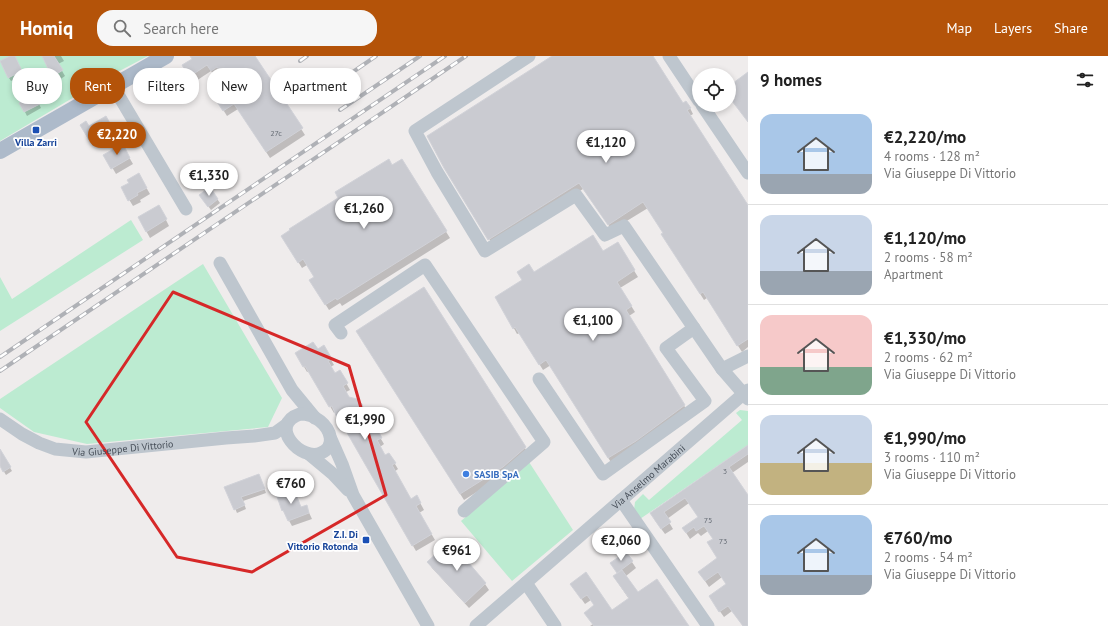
<!DOCTYPE html>
<meta charset="utf-8">
<style>
body{margin:0;font-family:"PT Sans",sans-serif;background:#f6f6f6;color:#222;height:100vh;display:flex;flex-direction:column;font-size:15px;white-space:nowrap}
*{box-sizing:border-box;margin:0}
p{font-size:13px;color:#767676}
.icon{flex:none;width:22px;height:22px;fill:none;stroke:currentColor;stroke-width:2;stroke-linecap:round;stroke-linejoin:round}
.map{position:relative;flex:1;overflow:hidden}
.sheet{display:flex;flex-direction:column;background:#fff;width:360px}
.sheet>*{flex:none}
.hud{position:absolute;left:12px;top:12px;width:380px;height:36px;display:flex;gap:8px}
.tools{position:absolute;left:692px;top:12px;display:grid;gap:8px}
.tools a{display:grid;place-items:center;width:44px;height:44px;border-radius:50%;background:#fff;box-shadow:0 2px 6px #0003;font-size:20px}
.price{position:absolute;translate:-50% -34px;padding:0 9px;border-radius:14px;background:#fff;color:#222;font-size:13px;line-height:26px;filter:drop-shadow(0 1px 2px #0008)}
.price::after{content:'';position:absolute;left:50%;top:24px;width:12px;height:9px;margin-left:-6px;background:inherit;clip-path:polygon(0 0,100% 0,50% 100%)}
.price.on{background:#b45309;color:#fff}
ul{padding:0;list-style:none}
li{display:flex;align-items:center;gap:12px;height:100px;padding:0 12px}
li+li{border-top:1px solid #e0e0e0}
li span{display:grid;place-items:center;flex:none;width:112px;height:80px;border-radius:12px;color:#555}
li>.icon{margin-inline-start:auto}
span .icon{width:48px;height:48px;fill:#fffc;stroke-width:1}
li b{font-size:17px}
h2{display:flex;justify-content:space-between;align-items:center;height:48px;padding:0 12px;font-size:17px}
.chip{padding:0 14px;border-radius:16px;background:#fff;box-shadow:0 2px 6px #0003;font-size:14px;line-height:36px}
.chip.on{background:#b45309;color:#fff}
header{display:flex;align-items:center;gap:24px;box-sizing:border-box;height:56px;padding:0 20px;background:#b45309;color:#fff}
header strong{font-size:19px}
nav{display:flex;gap:22px;margin-inline-start:auto;font-size:14px}
.search{width:280px;height:36px;background:#f6f6f6;display:flex;align-items:center;gap:10px;box-sizing:border-box;padding:0 14px;border-radius:16px;color:#767676;font-size:15px}
main{display:flex;flex:1;min-height:0}
.map>svg:first-child{display:block}
</style>
<header>
<strong>Homiq</strong>
<div class="search"><svg class="icon" aria-label="search" viewBox="0 0 24 24"><circle cx="10" cy="10" r="6"/><path d="M15 15l6 6"/></svg>Search here</div>
<nav><a>Map</a><a>Layers</a><a>Share</a></nav>
</header>
<main>
<div class="map">
<svg width="748" height="570" viewBox="0 0 748 570">
<rect width="100%" height="100%" fill="#efecec"/>
<path fill="#bcebd1" d="M0,0H149L150,2L148,0L108,21L0,85Z
M131,164L143,184L0,275V221L12,243Z
M203,208L282,342L268,371L87,388L34,376L0,352V343Z
M740,354L748,355V389L640,463L634,454L635,446L643,438L649,444L742,364L736,357Z
M529,406L573,474L512,525L461,465Z"/>
<path fill="#0003" d="M13,0L16,3L24,19L11,25L9,22Z
M43,0H61L64,5L58,8L65,20L56,26Z
M198,0H254L305,79L270,102L238,53L227,60L217,44L229,30L221,17L215,21L211,15L193,27L186,16Z
M554,0H652L683,48L690,52L693,58L690,60L748,151V291L742,296L707,242L704,244L666,184L664,177L648,152L612,174L583,133L493,189L449,118Z
M31,32L41,52L27,60L21,48L27,45Z
M106,61L115,77L93,90L81,69L88,71Z
M122,89L133,108L116,118L105,99Z
M401,104L450,182L342,250L340,247L329,254L314,230L315,221L307,209L302,212L286,186Z
M139,119L150,138L140,144L141,146L133,150L122,132L130,127Z
M210,133L220,147L211,154L203,143Z
M159,150L169,170L150,182L139,162Z
M617,187L638,221L620,232L635,256L629,260L688,356L612,408L551,309L543,314L520,277L517,278L497,241L534,218L603,196Z
M361,281L525,392L528,398L507,417L464,444Z
M324,291L334,309L330,311L335,319L340,316L350,334L346,336L349,341L361,348L365,355L367,362L366,369L370,376L375,373L384,388L380,391L385,400L389,398L398,413L394,416L411,444L417,441L424,454L419,457L435,484L416,495L347,376L348,375L341,368L335,356L334,357L309,315L307,316L296,297L317,294Z
M748,390V406L732,417L748,440V570H743L732,555L724,561L714,547L727,529L722,521L709,531L703,522L718,503L714,483L708,475L701,480L698,477L690,483L683,472L699,462L689,447L667,463L673,473L665,478L654,463Z
M2,398L12,415L6,419L0,409V399Z
M259,419L266,437L243,445L246,453L237,457L226,431Z
M293,433L301,452L306,450L312,463L292,470L283,454L277,439Z
M626,497L636,512L626,520L638,537L688,570H590L593,568L595,550L591,544L585,548L571,528L612,556L629,543L614,521L618,518L615,513Z
M429,506L485,528L489,534L469,552L432,512Z"/>
<path fill="#cacbd1" stroke="#d1d2d8" d="M10,0H15L22,15L8,22L0,5Z
M42,0H54L63,14L52,21Z
M190,0H255L303,72L266,96L234,48L223,55L212,38L228,29L217,11L211,15L207,9L189,21L182,9L192,3Z
M552,0H653L683,47L686,45L691,52L687,54L748,149V283L737,290L703,236L700,238L661,178L663,177L643,146L608,169L579,127L488,184L444,112L427,80Z
M748,16V66L729,41V30Z
M31,31L40,48L24,56L19,47L25,44L21,36Z
M106,60L112,71L89,84L80,69L86,65L89,70Z
M123,88L130,102L111,113L103,99Z
M389,103L392,109L402,103L447,175L337,244L336,242L325,249L309,224L314,221L303,203L298,207L281,180L290,174L289,173L338,142L335,136Z
M139,117L147,132L137,137L138,139L128,145L121,131L129,127L127,124Z
M210,131L218,143L208,151L199,139Z
M159,149L167,163L146,176L138,161Z
M593,179L603,195L618,186L635,214L617,226L632,250L626,254L685,349L636,385L608,402L546,304L539,309L515,271L513,273L495,241L522,224L517,216L529,208L534,216Z
M424,231L526,391L503,411L460,438L356,275Z
M313,286L318,293L324,289L332,303L328,305L335,317L340,314L348,327L343,330L349,341L357,343L362,348L364,355L363,362L370,375L376,371L382,382L377,384L385,399L389,397L396,407L392,409L411,443L417,439L421,447L416,450L432,478L412,490L346,375L350,373L338,364L332,350L329,351L305,310L303,311L295,297Z
M748,389V398L729,411L748,439V570H743L728,550L719,556L709,540L726,528L718,516L705,525L698,516L717,502L707,486L713,483L704,470L696,475L694,471L686,477L682,472L698,461L685,442L664,456L671,466L661,473L650,457Z
M0,393L11,411L3,416L0,410Z
M259,418L265,433L241,441L245,449L234,454L224,431Z
M293,431L301,451L307,449L309,457L288,465L283,454L282,455L276,438Z
M450,485L486,527L465,547L427,506Z
M626,496L633,505L617,517L610,507Z
M622,514L638,536L657,523L689,570H594L584,557L594,549L587,539L581,543L570,528L586,516L612,554L629,542L613,520Z"/>
<g fill="none" stroke-linecap="round" stroke-linejoin="round">
<g stroke="#bec6ce" stroke-width="13">
<path d="M529,0L415,75L437,116L485,195L576,139L605,179L624,170L722,313L748,343"/>
<path d="M669,0L699,45"/>
<path d="M113,30L186,153"/>
<path d="M702,49L748,117"/>
<path d="M220,207L292,334L315,362"/>
<path d="M341,277L335,269L425,209L544,386L464,455"/>
<path d="M722,313L748,300"/>
<path d="M539,323L603,418L705,345L666,292L694,272"/>
<path d="M300,358C307,358 314,360 320,365C330,373 337,390 321,397C301,406 267,369 300,358Z"/>
<path id="s1" d="M0,363L22,378L39,387L55,393L86,396L226,382L254,380L275,377L286,369"/>
<path d="M331,383L342,408L353,439L428,570"/>
<path d="M309,398L333,418L348,434"/>
<path d="M621,444L708,570"/>
<path d="M526,527L555,570"/>
<path id="s2" d="M476,570L748,334"/>
</g>
<path stroke="#adbaca" stroke-width="16" d="M0,95L166,0"/>
<g stroke="#afb1b6" stroke-width="4">
<path id="rail" d="M300,5L307,0
M318,40L376,0
M340,54L420,0
M0,301L445,0
M0,315L466,0"/>
</g>
<use href="#rail" stroke="#fff" stroke-width="2.5" stroke-dasharray="8" stroke-linecap="butt"/>
</g>
<path fill="none" stroke="#d62828" stroke-width="3" stroke-linejoin="round" d="M173,236L349,310L386,439L252,516L177,501L86,366Z"/>
<g fill="#1a4fb4" stroke="#fff" stroke-width="1.5">
<rect x="32" y="70" width="8" height="8" rx="2"/>
<rect x="362" y="480" width="8" height="8" rx="2"/>
</g>
<circle fill="#3f7fe0" stroke="#fff" stroke-width="1.5" cx="466" cy="418" r="4"/>
<g text-anchor="middle" dominant-baseline="central" stroke-width="3.5" stroke-linejoin="round" paint-order="stroke">
<g font-size="8" fill="#676d76">
<text x="276" y="77">27c</text>
<text x="725" y="415">3</text>
<text x="708" y="464">75</text>
<text x="723" y="485">73</text>
</g>
<g font-size="10" font-weight="bold" fill="#164399" stroke="#fff">
<text x="36" y="86">Villa Zarri</text>
<text x="358" y="478" text-anchor="end">Z.I. Di<tspan x="358" dy="12">Vittorio Rotonda</tspan></text>
</g>
<g font-size="10" fill="#464e58" stroke="#fff">
<text stroke="none"><textPath href="#s1" startOffset="131">Via Giuseppe Di Vittorio</textPath></text>
<text stroke="none"><textPath href="#s2" startOffset="228">Via Anselmo Marabini</textPath></text>
</g>
<g font-size="10" font-weight="bold" fill="#366cbe" stroke="#fff" text-anchor="start">
<text x="474" y="418">SASIB SpA</text>
</g>
</g>
</svg>
<div class="tools">
<a><svg class="icon" aria-label="locate" viewBox="0 0 24 24"><circle cx="12" cy="12" r="6"/><path d="M12 2v4M12 18v4M2 12h4M18 12h4"/></svg></a>
</div>
<b class="price on" style="left:117px;top:100px">€2,220</b>
<b class="price" style="left:606px;top:108px">€1,120</b>
<b class="price" style="left:209px;top:141px">€1,330</b>
<b class="price" style="left:364px;top:174px">€1,260</b>
<b class="price" style="left:593px;top:286px">€1,100</b>
<b class="price" style="left:365px;top:385px">€1,990</b>
<b class="price" style="left:291px;top:449px">€760</b>
<b class="price" style="left:621px;top:506px">€2,060</b>
<b class="price" style="left:457px;top:516px">€961</b>
<div class="hud">
<a class="chip">Buy</a>
<a class="chip on">Rent</a>
<a class="chip">Filters</a>
<a class="chip">New</a>
<a class="chip">Apartment</a>
</div>
</div>
<section class="sheet">
<h2>9 homes<svg class="icon" aria-label="filters" viewBox="0 0 24 24"><path d="M4 7h16M4 17h16"/><circle cx="9" cy="7" r="2"/><circle cx="15" cy="17" r="2"/></svg></h2>
<ul>
<li><span style="background:linear-gradient(#a9c7e8 75%,#9aa5b1 0)"><svg class="icon" aria-label="home" viewBox="0 0 24 24"><path d="M3 11l9-7 9 7M6 9v11h12V9"/></svg></span><div><b>€2,220/mo</b><p>4 rooms · 128 m²</p><p>Via Giuseppe Di Vittorio</p></div></li>
<li><span style="background:linear-gradient(#c9d6e8 70%,#9aa5b1 0)"><svg class="icon" aria-label="home" viewBox="0 0 24 24"><path d="M3 11l9-7 9 7M6 9v11h12V9"/></svg></span><div><b>€1,120/mo</b><p>2 rooms · 58 m²</p><p>Apartment</p></div></li>
<li><span style="background:linear-gradient(#f6c9c9 65%,#7fa58c 0)"><svg class="icon" aria-label="home" viewBox="0 0 24 24"><path d="M3 11l9-7 9 7M6 9v11h12V9"/></svg></span><div><b>€1,330/mo</b><p>2 rooms · 62 m²</p><p>Via Giuseppe Di Vittorio</p></div></li>
<li><span style="background:linear-gradient(#c9d6e8 60%,#c2b280 0)"><svg class="icon" aria-label="home" viewBox="0 0 24 24"><path d="M3 11l9-7 9 7M6 9v11h12V9"/></svg></span><div><b>€1,990/mo</b><p>3 rooms · 110 m²</p><p>Via Giuseppe Di Vittorio</p></div></li>
<li><span style="background:linear-gradient(#a9c7e8 75%,#9aa5b1 0)"><svg class="icon" aria-label="home" viewBox="0 0 24 24"><path d="M3 11l9-7 9 7M6 9v11h12V9"/></svg></span><div><b>€760/mo</b><p>2 rooms · 54 m²</p><p>Via Giuseppe Di Vittorio</p></div></li>
</ul>
</section>
</main>
